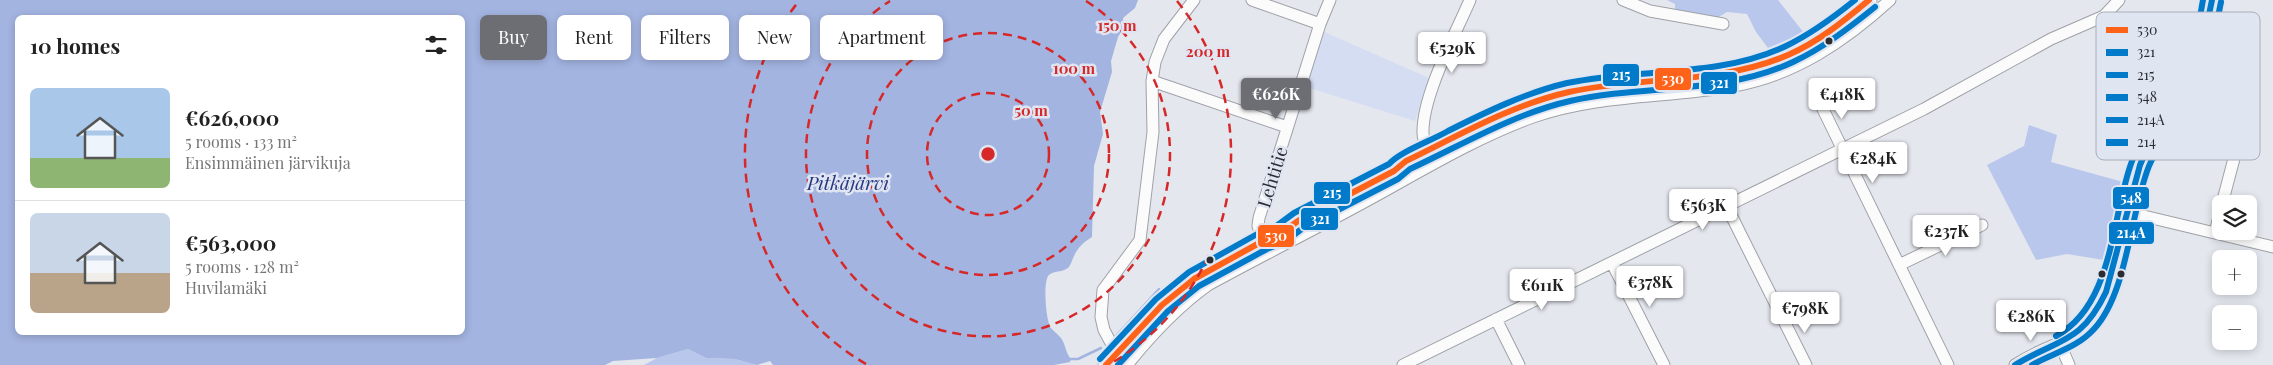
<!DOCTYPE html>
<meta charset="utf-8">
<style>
body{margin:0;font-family:"Playfair Display",serif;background:#f2f2f2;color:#222;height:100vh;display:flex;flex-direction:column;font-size:19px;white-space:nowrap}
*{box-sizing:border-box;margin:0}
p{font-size:16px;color:#767676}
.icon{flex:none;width:28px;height:28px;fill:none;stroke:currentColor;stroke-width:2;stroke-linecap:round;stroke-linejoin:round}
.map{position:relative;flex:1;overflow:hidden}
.drawer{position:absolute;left:15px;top:15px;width:450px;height:320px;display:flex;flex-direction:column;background:#fff;border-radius:8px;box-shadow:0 2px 8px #0003}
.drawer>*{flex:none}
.guide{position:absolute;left:480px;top:15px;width:475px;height:45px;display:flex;gap:10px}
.fabs{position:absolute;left:2212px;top:195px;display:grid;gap:10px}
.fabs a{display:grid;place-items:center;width:45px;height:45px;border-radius:8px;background:#fff;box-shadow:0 2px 8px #0003;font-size:25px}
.price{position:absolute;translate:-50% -42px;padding:0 11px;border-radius:5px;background:#fff;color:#222;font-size:16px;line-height:32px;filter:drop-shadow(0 1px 2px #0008)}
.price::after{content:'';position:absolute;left:50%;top:30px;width:15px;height:11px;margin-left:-8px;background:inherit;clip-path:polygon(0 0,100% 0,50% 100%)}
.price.selected{background:#6c6e74;color:#fff}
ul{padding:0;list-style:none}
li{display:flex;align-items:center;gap:15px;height:125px;padding:0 15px}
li+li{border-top:1px solid #e0e0e0}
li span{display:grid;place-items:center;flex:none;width:140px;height:100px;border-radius:8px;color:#555}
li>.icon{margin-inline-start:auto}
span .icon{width:60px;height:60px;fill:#fffc;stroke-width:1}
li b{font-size:21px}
h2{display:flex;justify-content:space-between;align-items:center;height:60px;padding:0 15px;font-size:21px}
.chip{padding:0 18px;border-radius:8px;background:#fff;box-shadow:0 2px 8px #0003;font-size:18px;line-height:45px}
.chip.selected{background:#6c6e74;color:#fff}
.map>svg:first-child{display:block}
</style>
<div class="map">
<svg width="2273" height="365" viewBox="0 0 2273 365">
<rect width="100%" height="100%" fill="#e4e7ee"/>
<path fill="#d5ddf2" d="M1324,32L1429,78L1415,121L1306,87Z"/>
<path fill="#b9c7ed" d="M1667,0H1778L1804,33L1768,48L1756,32L1747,14L1727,12L1717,18L1675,12V4Z
M2029,125L2057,135L2051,162L2123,182L2104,260L2067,254L2036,260L1987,165L2024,146Z
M688,349L706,358L735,359L757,365H644L657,358Z"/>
<path fill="#a3b4e1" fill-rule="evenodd" d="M0,0H1138L1135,8L1123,18L1124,27L1118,37L1111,61L1112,72L1100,112L1103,134L1094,166L1092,237C1084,242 1078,247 1074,256C1072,260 1071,264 1069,267C1064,273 1052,270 1048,276C1043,286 1046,317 1050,327C1053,331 1058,334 1061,338C1066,345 1065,352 1071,359L1070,362L1054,365H773L770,361L757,365L735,359L706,358L688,349L657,358L613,361L605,365H0ZM18,18H462V332H18Z"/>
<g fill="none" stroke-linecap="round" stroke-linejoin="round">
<path stroke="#a3b4e1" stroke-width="2.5" d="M1114,338L1159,289
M1071,359H1078L1101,348"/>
<g stroke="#9ea1a6" stroke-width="13">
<path id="minor" d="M1252,0L1320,24
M1623,0L1650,11L1723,24
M1152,81L1287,127
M1819,101L1948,365
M1429,151C1426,146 1423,140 1423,133C1422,96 1455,35 1470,0
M2222,204L2241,132
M1726,205L1806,365
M2127,212L2273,247
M2215,233L2221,208
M1263,241L1258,226L1259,218L1320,24L1330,0
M1612,263L1664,365
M1899,265L1982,225
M1496,319L1519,365
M2060,344L2069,365
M1119,352L1111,343L1104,330L1101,317L1103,290L1140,240L1153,132L1152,81L1155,62L1164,39L1194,0
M1127,365C1151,335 1176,308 1208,285C1261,256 1315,229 1368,200C1421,171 1475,138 1533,117C1598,94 1667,98 1734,86C1795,75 1845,41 1890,0
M1403,365L1924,109L2051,39L2104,16L2119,0
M2015,365C2058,336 2082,349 2106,292L2140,165L2150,142L2181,101L2197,73L2212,0"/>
</g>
<g stroke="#9ea1a6" stroke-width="17">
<path id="major" d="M1394,171C1402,162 1409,159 1420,156C1468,131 1516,104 1569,92C1641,77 1719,85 1788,55C1818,41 1844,21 1869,0
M1289,224L1394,171L1403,169
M1106,365L1162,305L1182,288L1225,260L1263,241L1279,235L1298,221"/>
</g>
<use href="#minor" stroke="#fbfbfc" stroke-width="11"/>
<use href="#major" stroke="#fbfbfc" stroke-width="15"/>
<g stroke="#e0e5f2" stroke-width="10">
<path id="bus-1" d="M1106,365L1162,305L1194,279L1263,241L1279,235L1298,221L1394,171L1406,161C1458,136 1511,105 1569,92C1641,76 1718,85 1788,55C1818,42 1844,21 1869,0"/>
</g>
<g stroke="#e0e5f2" stroke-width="10">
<path id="bus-2" d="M1118,365L1168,311L1199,286L1267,249L1283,243L1303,228L1398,179L1410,169C1462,145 1513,114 1570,101C1644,84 1723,95 1793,62C1823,48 1849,28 1875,7"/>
</g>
<g stroke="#e0e5f2" stroke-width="10">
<path id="bus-3" d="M1100,359L1156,299L1189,272L1259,233L1275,227L1294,213L1389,164C1401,151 1431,141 1448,131C1486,112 1525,93 1567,83C1639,68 1718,78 1786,46C1811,34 1834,17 1855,0"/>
</g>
<g stroke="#e0e5f2" stroke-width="10">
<path id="bus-4" d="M2015,365C2060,338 2081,344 2106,292L2140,165L2150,142L2181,101L2197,73L2212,0"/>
</g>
<g stroke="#e0e5f2" stroke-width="10">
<path id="bus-5" d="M2032,365C2053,353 2077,348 2094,329C2128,292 2130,213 2149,166C2163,133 2193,109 2205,76C2213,54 2216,25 2221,2"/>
</g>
<g stroke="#e0e5f2" stroke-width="10">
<path id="bus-6" d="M2056,336C2114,305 2111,217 2132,161C2145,127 2174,104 2188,71C2196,53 2199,20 2203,0"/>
</g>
<use href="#bus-1" stroke="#ff6319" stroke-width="6"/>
<use href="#bus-2" stroke="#007ac9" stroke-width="6"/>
<use href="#bus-3" stroke="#007ac9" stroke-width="6"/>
<use href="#bus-4" stroke="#007ac9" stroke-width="6"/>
<use href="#bus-5" stroke="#007ac9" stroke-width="6"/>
<use href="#bus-6" stroke="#007ac9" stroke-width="6"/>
</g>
<g fill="none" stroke="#d62828" stroke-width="2.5" stroke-dasharray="9 6">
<circle cx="988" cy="154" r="61"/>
<circle cx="988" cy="154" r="121"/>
<path d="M1086 1A182 182 0 1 1 890 1"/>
<path d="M866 364A243 243 0 0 1 799 1M1177 1A243 243 0 0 1 1110 364"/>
</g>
<g fill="#2b2d32" stroke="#e0e5f2" stroke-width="2">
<circle cx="1829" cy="41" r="4.5"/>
<circle cx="1210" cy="260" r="4.5"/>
<circle cx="2102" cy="274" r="4.5"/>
<circle cx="2121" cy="274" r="4.5"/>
</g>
<g text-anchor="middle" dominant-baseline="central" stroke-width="5" stroke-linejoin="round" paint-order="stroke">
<g font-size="18" fill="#2b2d32" stroke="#e0e5f2">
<text transform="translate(1272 177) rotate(-73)">Lehtitie</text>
</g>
<g font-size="19" font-style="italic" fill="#263881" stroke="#e0e5f2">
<text x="848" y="182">Pitkäjärvi</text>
</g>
</g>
<rect x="2096" y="12" width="164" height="148" rx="8" fill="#e0e5f2" stroke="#aaaeb8" stroke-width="1"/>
<rect x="2106" y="27" width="22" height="6" fill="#ff6319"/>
<rect x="2106" y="49" width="22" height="7" fill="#007ac9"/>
<rect x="2106" y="72" width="22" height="6" fill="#007ac9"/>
<rect x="2106" y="94" width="22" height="7" fill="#007ac9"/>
<rect x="2106" y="117" width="22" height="6" fill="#007ac9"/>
<rect x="2106" y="139" width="22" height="7" fill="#007ac9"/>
<g font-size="14" fill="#2b2d32">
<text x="2137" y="35">530</text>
<text x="2137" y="57">321</text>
<text x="2137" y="80">215</text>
<text x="2137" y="102">548</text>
<text x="2137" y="125">214A</text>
<text x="2137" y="147">214</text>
</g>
<circle cx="988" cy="154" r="8" fill="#d62828" stroke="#e0e5f2" stroke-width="2.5"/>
<g font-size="15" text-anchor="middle" font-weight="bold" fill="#d62828" stroke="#e0e5f2" stroke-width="5" stroke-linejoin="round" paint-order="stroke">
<text x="1117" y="31">150 m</text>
<text x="1208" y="57">200 m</text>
<text x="1074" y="74">100 m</text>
<text x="1031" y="116">50 m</text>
</g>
<g stroke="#e0e5f2" stroke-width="2">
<rect x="1602" y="63" width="38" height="24" rx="5" fill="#007ac9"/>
<rect x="1654" y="67" width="38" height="24" rx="5" fill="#ff6319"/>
<rect x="1700" y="71" width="38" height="24" rx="5" fill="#007ac9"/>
<rect x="1313" y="181" width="38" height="24" rx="5" fill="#007ac9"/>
<rect x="2112" y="186" width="38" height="24" rx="5" fill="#007ac9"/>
<rect x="1300" y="207" width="39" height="24" rx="5" fill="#007ac9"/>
<rect x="2108" y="221" width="47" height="24" rx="5" fill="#007ac9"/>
<rect x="1257" y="224" width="38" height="24" rx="5" fill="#ff6319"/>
</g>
<g font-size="14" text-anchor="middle" font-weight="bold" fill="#fff">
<text x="1621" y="80">215</text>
<text x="1673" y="84">530</text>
<text x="1719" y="88">321</text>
<text x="1332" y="198">215</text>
<text x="2131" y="203">548</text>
<text x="1320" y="224">321</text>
<text x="2131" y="238">214A</text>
<text x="1276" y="241">530</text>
</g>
</svg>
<div class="fabs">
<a><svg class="icon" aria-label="layers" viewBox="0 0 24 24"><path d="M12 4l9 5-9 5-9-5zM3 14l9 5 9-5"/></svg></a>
<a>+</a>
<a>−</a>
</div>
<b class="price" style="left:1452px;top:74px">€529K</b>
<b class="price selected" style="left:1276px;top:120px">€626K</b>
<b class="price" style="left:1842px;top:120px">€418K</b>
<b class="price" style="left:1873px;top:184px">€284K</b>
<b class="price" style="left:1703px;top:231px">€563K</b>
<b class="price" style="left:1946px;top:257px">€237K</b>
<b class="price" style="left:1650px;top:308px">€378K</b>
<b class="price" style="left:1542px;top:311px">€611K</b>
<b class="price" style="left:1805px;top:334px">€798K</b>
<b class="price" style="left:2031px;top:342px">€286K</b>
<div class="guide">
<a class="chip selected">Buy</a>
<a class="chip">Rent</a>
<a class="chip">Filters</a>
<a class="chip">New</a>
<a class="chip">Apartment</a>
</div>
<section class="drawer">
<h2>10 homes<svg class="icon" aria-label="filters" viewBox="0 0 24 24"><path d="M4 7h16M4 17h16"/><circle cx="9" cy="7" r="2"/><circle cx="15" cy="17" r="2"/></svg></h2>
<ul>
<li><span style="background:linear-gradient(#a9c7e8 70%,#8fb573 0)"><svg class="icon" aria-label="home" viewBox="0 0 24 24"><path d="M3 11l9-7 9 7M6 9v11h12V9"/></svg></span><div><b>€626,000</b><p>5 rooms · 133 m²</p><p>Ensimmäinen järvikuja</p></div></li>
<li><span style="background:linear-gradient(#c9d6e8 60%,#b9a48a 0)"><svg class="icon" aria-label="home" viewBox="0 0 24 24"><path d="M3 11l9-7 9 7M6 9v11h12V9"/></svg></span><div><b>€563,000</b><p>5 rooms · 128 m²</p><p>Huvilamäki</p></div></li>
</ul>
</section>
</div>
